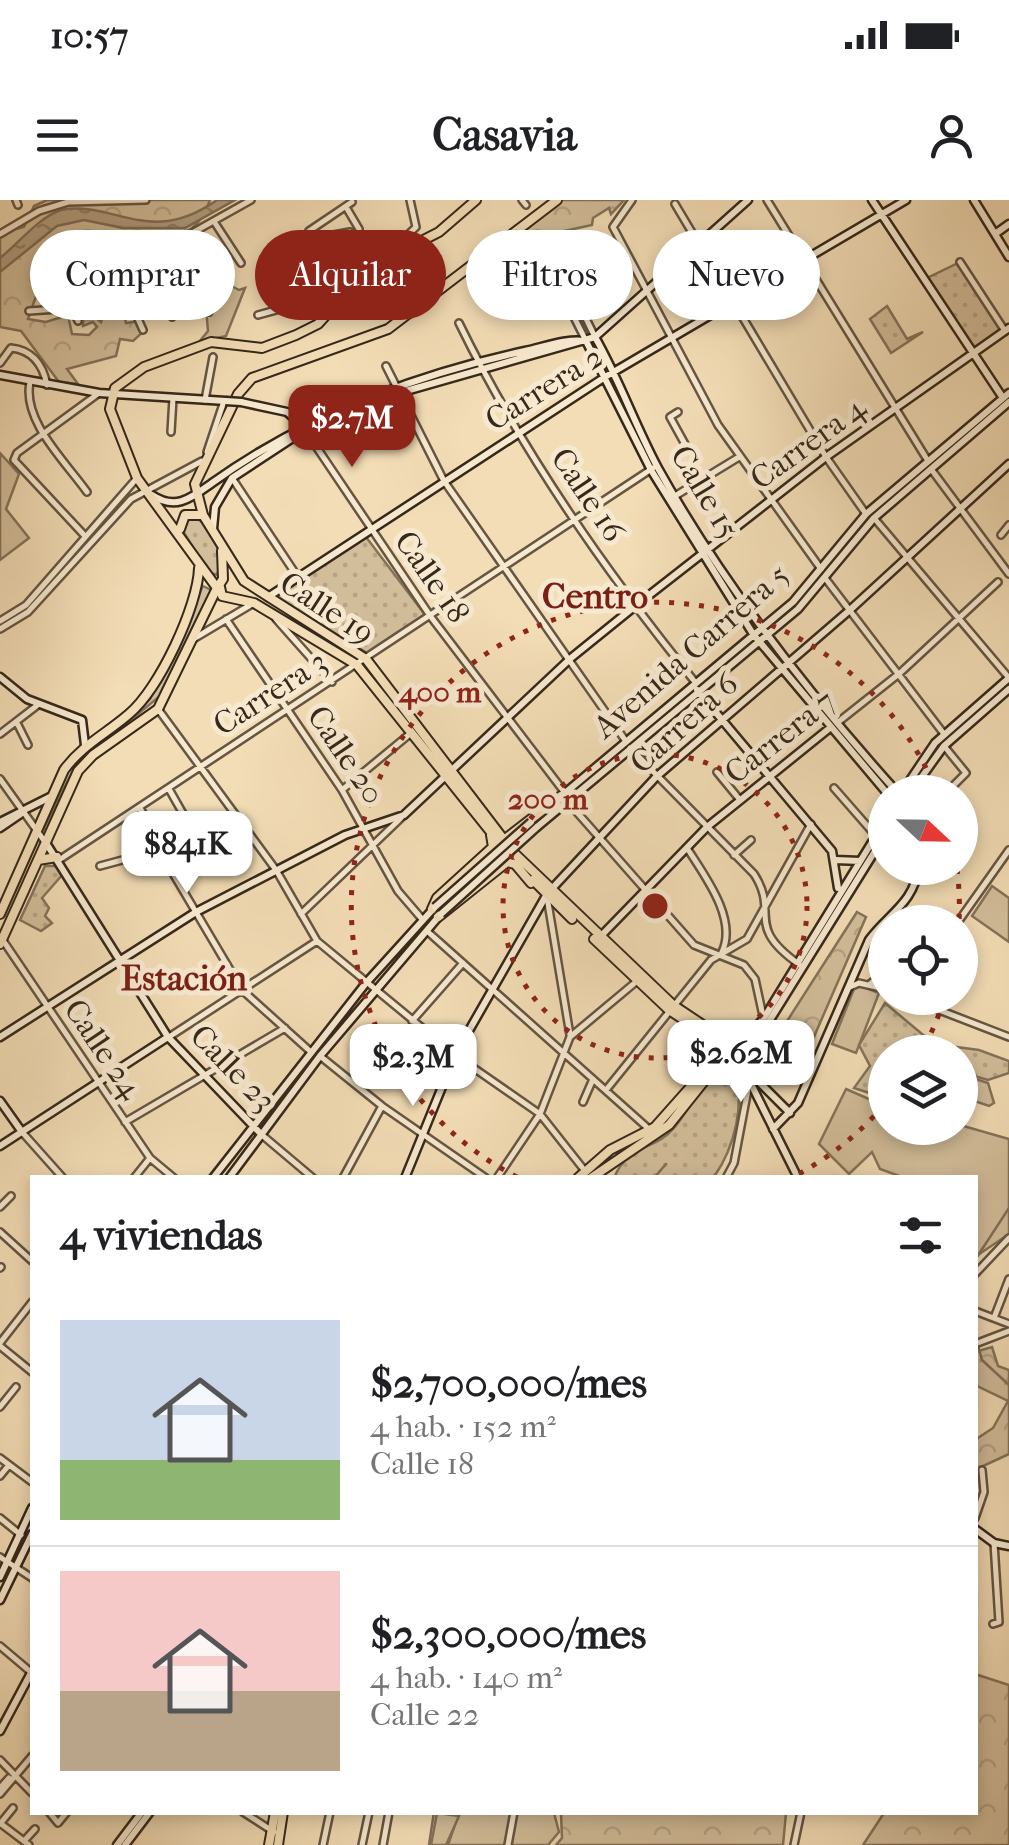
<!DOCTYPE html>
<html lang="es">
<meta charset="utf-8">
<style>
body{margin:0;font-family:"IM FELL French Canon",serif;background:#f2f2f2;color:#202124;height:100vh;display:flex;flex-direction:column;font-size:38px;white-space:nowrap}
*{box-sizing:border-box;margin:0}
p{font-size:32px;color:#757577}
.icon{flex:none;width:55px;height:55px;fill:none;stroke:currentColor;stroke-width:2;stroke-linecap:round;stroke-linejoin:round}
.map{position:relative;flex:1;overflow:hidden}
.sheet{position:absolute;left:30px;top:975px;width:948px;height:640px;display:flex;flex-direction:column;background:#fff;border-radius:0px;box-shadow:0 5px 15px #0003}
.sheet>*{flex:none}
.hud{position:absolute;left:30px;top:30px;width:950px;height:90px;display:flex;gap:20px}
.needle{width:65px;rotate:112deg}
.tools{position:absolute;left:868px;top:575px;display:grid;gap:20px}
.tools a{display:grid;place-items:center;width:110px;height:110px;border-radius:50%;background:#fff;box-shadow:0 5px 15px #0003;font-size:50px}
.price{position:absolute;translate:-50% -85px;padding:0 22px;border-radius:20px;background:#fff;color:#222;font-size:32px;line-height:65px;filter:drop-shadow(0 2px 5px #0008)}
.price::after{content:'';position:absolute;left:50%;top:60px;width:30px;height:22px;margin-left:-15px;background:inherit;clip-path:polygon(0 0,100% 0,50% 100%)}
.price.current{background:#8f2418;color:#fff}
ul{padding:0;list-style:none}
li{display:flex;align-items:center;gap:30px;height:250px;padding:0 30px}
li+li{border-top:2px solid #e0e0e0}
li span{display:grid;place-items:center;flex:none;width:280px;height:200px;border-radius:0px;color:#555}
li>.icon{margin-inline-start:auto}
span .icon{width:120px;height:120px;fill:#fffc;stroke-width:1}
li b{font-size:42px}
h2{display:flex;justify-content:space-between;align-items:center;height:120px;padding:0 30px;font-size:42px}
.tag{padding:0 35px;border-radius:45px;background:#fff;box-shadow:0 5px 15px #0003;font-size:35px;line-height:90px}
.tag.current{background:#8f2418;color:#fff}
.status{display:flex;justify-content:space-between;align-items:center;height:70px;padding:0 50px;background:#fff;direction:ltr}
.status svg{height:28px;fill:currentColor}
header{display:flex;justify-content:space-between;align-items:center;height:130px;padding:0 30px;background:#fff;font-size:45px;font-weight:800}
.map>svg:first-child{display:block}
</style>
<div class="status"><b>10:57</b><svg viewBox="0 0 49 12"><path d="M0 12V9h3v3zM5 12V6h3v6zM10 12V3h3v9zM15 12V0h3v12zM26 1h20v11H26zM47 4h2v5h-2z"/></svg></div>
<header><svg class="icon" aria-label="menu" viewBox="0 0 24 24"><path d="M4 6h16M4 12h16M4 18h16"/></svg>Casavia<svg class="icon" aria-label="person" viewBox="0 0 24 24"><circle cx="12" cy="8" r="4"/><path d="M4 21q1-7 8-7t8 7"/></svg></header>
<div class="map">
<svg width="1009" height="1645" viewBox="0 0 1009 1645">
<defs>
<pattern id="forest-crowns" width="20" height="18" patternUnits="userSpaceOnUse" patternTransform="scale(2.5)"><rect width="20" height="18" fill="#d3be9b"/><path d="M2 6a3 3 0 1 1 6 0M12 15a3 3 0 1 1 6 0" fill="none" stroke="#b6a385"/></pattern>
<pattern id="park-dots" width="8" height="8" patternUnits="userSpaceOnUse" patternTransform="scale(2.5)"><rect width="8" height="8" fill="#d3be9b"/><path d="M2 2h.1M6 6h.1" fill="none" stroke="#b6a385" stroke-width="1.8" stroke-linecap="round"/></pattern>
<pattern id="water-ripples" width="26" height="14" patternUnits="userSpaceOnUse" patternTransform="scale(2.5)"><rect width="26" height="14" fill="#b39f81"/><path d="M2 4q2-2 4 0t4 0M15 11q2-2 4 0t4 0" fill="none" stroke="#928269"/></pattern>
</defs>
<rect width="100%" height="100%" fill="#f3ddb6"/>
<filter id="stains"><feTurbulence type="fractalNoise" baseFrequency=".002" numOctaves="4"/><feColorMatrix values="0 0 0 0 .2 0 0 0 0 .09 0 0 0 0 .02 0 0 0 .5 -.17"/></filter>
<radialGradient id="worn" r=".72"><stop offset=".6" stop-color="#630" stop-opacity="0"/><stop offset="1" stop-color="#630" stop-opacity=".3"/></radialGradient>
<path fill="#d3be9b" stroke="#84735a" stroke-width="2.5" d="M0,253L19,274L6,309L29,338L0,360Z
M203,386L213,391L161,495L83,560L46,631L44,628L79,558L150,499Z
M992,686L1009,698V742L972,716Z
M856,784L879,793L856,853L832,844Z
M960,874L988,883L994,903L989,906L960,896Z
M846,889L885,906V928L960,925L1009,939V1034L975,1057V978L902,977L880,969L872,952L849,974L819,944Z
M459,1613H554L559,1632L548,1645H448Z"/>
<path fill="url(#forest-crowns)" stroke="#84735a" stroke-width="2.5" d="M47,0H210C192,51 155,37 112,46L111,59C50,70 49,57 28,119L46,122L68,115L72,134L89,135L97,127L93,122L83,126V110L96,108L94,116L101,122L103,115L110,113L113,118L131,109L134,114L125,118L126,123L140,121L144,131L133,141L120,139L116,156L67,169L78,184L59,182L21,131L0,127V64L9,52L0,58V33L24,27L34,6Z
M561,0H624L611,14L609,8L593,18L592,25L550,34L546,68L531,73L507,65L520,30Z
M226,83L239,90L245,88L226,136L199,142L208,131L205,96Z
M857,712L866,717L800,869L773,843Z
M992,1147L998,1166L1009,1170V1254L983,1266L984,1276L975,1279V1240L993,1228L1008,1201L975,1185V1152Z
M975,1474L1009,1485V1645H863L884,1613L975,1612Z
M437,1613L459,1616L446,1645H431Z
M561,1613H786L783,1645H556L562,1638Z"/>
<path fill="url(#park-dots)" stroke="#84735a" stroke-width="2.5" d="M960,62L1005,131L972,156L923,80Z
M887,106L907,139L923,132L891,153L870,119Z
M191,316C212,323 225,355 217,375L208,372L183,331L185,320Z
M366,337L426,416L369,454L274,396Z
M213,620L236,650L230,661L191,644L181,633L183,628Z
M45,666H57L63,674L42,698L49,708L45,716L52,723L41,731L20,720Z
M885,803L934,844L979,850L1009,861V873L988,880L960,872V852H885V898L854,888L870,866L859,845Z
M726,866L733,867C747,902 734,948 714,977L614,978C628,943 655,951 674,928C691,908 702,878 726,866Z"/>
<path fill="url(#water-ripples)" stroke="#816f58" stroke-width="2.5" d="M217,0H235L185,28H123L84,20L57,26L0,72V58C18,44 39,17 61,10C115,0 149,48 217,0Z"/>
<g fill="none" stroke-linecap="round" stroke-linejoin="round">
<path stroke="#816f58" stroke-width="2.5" d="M654,978L666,964
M975,1060L1009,1008
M975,1135L982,1160L1009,1185
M429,1645L434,1612"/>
<g stroke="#655541" stroke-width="10">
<path id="street" d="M16,0L18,5
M522,0L526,5
M632,0L613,27L718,225L821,369
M767,0L928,261
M675,4L826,257L866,314
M346,7L359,29
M215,23L241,63
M198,33L227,81L202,96
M0,34L39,11L68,2L146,0
M312,39L350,32
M383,59L416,27L410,0
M142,61L251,0
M142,61L172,117
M960,62L1005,131
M39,79L126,54L142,61
M125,90L143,130
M161,96L187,72L209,112
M72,108L78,121
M330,109L309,101L289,71L316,49L309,31L352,2
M29,111L72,108L152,78
M258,115L309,101
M459,123C522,252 605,371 695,482
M586,141L564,97L573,92L595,137
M0,163L11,148C32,150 43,165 47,185
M386,166L444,281L625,540
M30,182C22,221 65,261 87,292
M205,200L213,157
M678,212L670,217L686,246
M305,230L431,417L565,593
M171,232L173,198
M207,252L224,201
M931,269L1009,374
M232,278L297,376
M675,296L739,257
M874,318L1009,478
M1001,335L1009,325
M85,336L14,260L17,253L99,193
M825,378L944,534
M226,419L342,590L398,691L422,719
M276,419L332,482
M0,421L26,405L137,278
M0,429L28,412L131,299L202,261
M195,438L252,404
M158,509L276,670L317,741L455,855L540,914L585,971
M17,523L28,545
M837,523L900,473L998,382
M0,534L39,504
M944,546L966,573L947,592
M630,548L754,674C780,714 743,725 800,765
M717,572L740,600
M0,579L45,642
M834,588L876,636
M169,589L186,619
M342,590L411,533
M567,601L694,745L744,765L755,779L763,816
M687,648C704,675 738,719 722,752
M734,655L751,640
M59,660L653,268
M100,666L163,649L140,608
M174,675L242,790L311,852
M547,697L570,835
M301,714L401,618
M958,722L1009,650
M427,731L650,930
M2,739L150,958L174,978
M870,784L885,772
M850,787L859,783L885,789
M908,798L1009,837
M412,821L463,763
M169,837L317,741
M320,856L382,906L486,978
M606,890L711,760L747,739L811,624
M583,902L593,879
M125,922L285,828
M22,932L63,978
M262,935L313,978
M134,978L150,958
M343,978L382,906
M497,978L540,914L570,837L637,781
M726,978L734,963L749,884
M0,1007L11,996
M0,1032L32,1061
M0,1068L1,1067
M975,1074L1009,1038
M975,1111L1009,1124
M994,1118L1009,1079
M0,1143L32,1102
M975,1144L1009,1131
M0,1146L32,1172
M0,1207L16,1187
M0,1258L32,1282
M0,1276L9,1265
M0,1318L21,1335
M975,1318L984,1292L982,1270
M0,1357L32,1378
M993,1424L999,1422L994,1343
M0,1446L32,1473
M0,1560L32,1593
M0,1588L9,1578
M0,1594L32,1556
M49,1612L58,1623L67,1612
M243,1612L274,1632
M0,1623L29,1645
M0,1624L13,1608
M24,1641L35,1629
M323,1645L330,1612
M362,1645L369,1612
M383,1645L389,1612
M508,1645L514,1612
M794,1645L801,1612"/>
</g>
<g stroke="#36281a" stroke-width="11">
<path id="secondary" d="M872,0L1003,198
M974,0L1009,57
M995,34L1009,24
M595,137C619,179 635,225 658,268C723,385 808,493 897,592
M586,141L651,270L753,434L886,592
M0,175L99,193L226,201
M241,202L287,212L302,225
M152,295C176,311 191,298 212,283C306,216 413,175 525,151C544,147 567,138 585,141
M213,329L215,307L232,278L305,230L399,193L595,137L748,0
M268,397L605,177L906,0
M0,477L27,499L82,520L85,545
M697,490L832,651L838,688
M902,592L935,543L1009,478
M911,592L944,546L1009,489
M559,598L793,402L866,314L1009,193
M0,622L50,597
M537,627L798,409L874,318L1009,202
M0,628L22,613
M46,643L168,837L260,933
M836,660L860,661
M600,737L707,627L831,527
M0,837L196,712L345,635L404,615L571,458L634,407L826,257L1009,128
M731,844L747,837L764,818L885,621
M748,871L790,913
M0,901L22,932
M773,929L798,903L869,740C887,715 915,702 918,668
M0,946L168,837
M213,978L366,783L434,708
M229,978L320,856L440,715
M405,978L455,855L547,694L656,577L851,409L1009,264
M798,978L735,852L760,836L885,635
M975,1329L994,1343L1009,1346
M0,1377L32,1308
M0,1400L32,1334
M0,1531L32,1471
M117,1645L142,1612
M125,1645L150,1612"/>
</g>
<g stroke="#36281a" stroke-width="12">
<path id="primary" d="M557,0L388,129L252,178L238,194L195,284L203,315L244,381L366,459L514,653L673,805L731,844L735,852
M180,329L185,315H203
M222,351L223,379L217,388L137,278L110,209L115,188L144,167L211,142L262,148L296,135L318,124L369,68L439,32L476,0
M220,387L222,396L254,403L357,465L506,651
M504,640L561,596
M38,660L57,657
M533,680L572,719
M432,709L437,698L493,647L491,635
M0,714L64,570C82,545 106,534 129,514C159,489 198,406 199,368
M438,717L507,662L515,664L531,683
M594,739L669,810L734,852
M0,744L78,571L93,555L158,509L217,388
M578,978L610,950L655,927L727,846
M591,978L669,925L721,860L735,852
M269,1645L275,1612
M278,1645L283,1612"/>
</g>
<use href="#street" stroke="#f7e9d0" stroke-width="5"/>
<use href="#secondary" stroke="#f7e9d0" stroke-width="6"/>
<use href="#primary" stroke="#f3ddb6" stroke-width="8"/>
<g stroke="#36281a" stroke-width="11" stroke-linecap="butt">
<path id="secondary-bridge" d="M226,201L241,202
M435,707L531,622
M441,714L537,627"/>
</g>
<use href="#secondary-bridge" stroke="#f7e9d0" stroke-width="6"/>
</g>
<g fill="none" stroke="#8f2418" stroke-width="5" stroke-dasharray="5 10">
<circle cx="655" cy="706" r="152"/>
<path d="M944 800A304 304 0 0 1 922 851M884 905A304 304 0 0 1 793 977M517 977A304 304 0 1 1 937 592M957 669A304 304 0 0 1 959 722"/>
</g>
<g text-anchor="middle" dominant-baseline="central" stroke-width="10" stroke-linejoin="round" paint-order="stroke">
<g font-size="32" fill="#36281a" stroke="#f7e9d0">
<text transform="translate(544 188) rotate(-32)">Carrera 2</text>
<text transform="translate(808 243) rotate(-36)">Carrera 4</text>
<text transform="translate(705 292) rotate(59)">Calle 15</text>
<text transform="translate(588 295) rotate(56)">Calle 16</text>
<text transform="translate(432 377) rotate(55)">Calle 18</text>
<text transform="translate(327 408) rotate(33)">Calle 19</text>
<text transform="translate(691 451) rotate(-41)">Avenida Carrera 5</text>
<text transform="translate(270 493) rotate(-33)">Carrera 3</text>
<text transform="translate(684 523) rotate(-42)">Carrera 6</text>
<text transform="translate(780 537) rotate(-38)">Carrera 7</text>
<text transform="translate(346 555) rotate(56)">Calle 20</text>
<text transform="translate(103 849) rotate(56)">Calle 24</text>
<text transform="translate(233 868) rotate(46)">Calle 23</text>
</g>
<g font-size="35" font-weight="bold" fill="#7a1f14" stroke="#f7e9d0">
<text x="595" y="396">Centro</text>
<text x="184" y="778">Estación</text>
</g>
</g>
<circle cx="655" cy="706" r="15" fill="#8f2418" stroke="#f7e9d0" stroke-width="5"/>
<g font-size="30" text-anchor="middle" font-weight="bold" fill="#8f2418" stroke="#f7e9d0" stroke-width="10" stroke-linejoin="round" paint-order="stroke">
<text x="440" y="502">400 m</text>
<text x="548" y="609">200 m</text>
</g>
<rect width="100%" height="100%" filter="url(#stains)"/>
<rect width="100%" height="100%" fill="url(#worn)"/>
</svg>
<div class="tools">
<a><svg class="needle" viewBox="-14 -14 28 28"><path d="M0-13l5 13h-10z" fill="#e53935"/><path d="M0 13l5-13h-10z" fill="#757577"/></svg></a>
<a><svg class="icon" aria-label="locate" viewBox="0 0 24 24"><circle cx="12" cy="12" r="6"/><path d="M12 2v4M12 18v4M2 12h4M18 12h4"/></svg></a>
<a><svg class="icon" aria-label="layers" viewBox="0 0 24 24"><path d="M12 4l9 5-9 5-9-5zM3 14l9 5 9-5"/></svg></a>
</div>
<b class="price current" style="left:352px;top:270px">$2.7M</b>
<b class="price" style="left:187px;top:696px">$841K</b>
<b class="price" style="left:741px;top:905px">$2.62M</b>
<b class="price" style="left:413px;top:909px">$2.3M</b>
<div class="hud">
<a class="tag">Comprar</a>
<a class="tag current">Alquilar</a>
<a class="tag">Filtros</a>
<a class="tag">Nuevo</a>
</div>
<section class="sheet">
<h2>4 viviendas<svg class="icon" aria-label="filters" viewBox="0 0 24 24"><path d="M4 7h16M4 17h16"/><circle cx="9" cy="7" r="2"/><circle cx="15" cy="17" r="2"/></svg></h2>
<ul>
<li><span style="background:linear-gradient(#c9d6e8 70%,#8fb573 0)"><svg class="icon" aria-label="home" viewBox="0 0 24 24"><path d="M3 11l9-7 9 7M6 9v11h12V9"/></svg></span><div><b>$2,700,000/mes</b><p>4 hab. · 152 m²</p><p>Calle 18</p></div></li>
<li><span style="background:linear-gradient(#f6c9c9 60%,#b9a48a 0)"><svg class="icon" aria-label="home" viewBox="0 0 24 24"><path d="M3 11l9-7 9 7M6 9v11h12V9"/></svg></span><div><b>$2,300,000/mes</b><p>4 hab. · 140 m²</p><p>Calle 22</p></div></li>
</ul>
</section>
</div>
